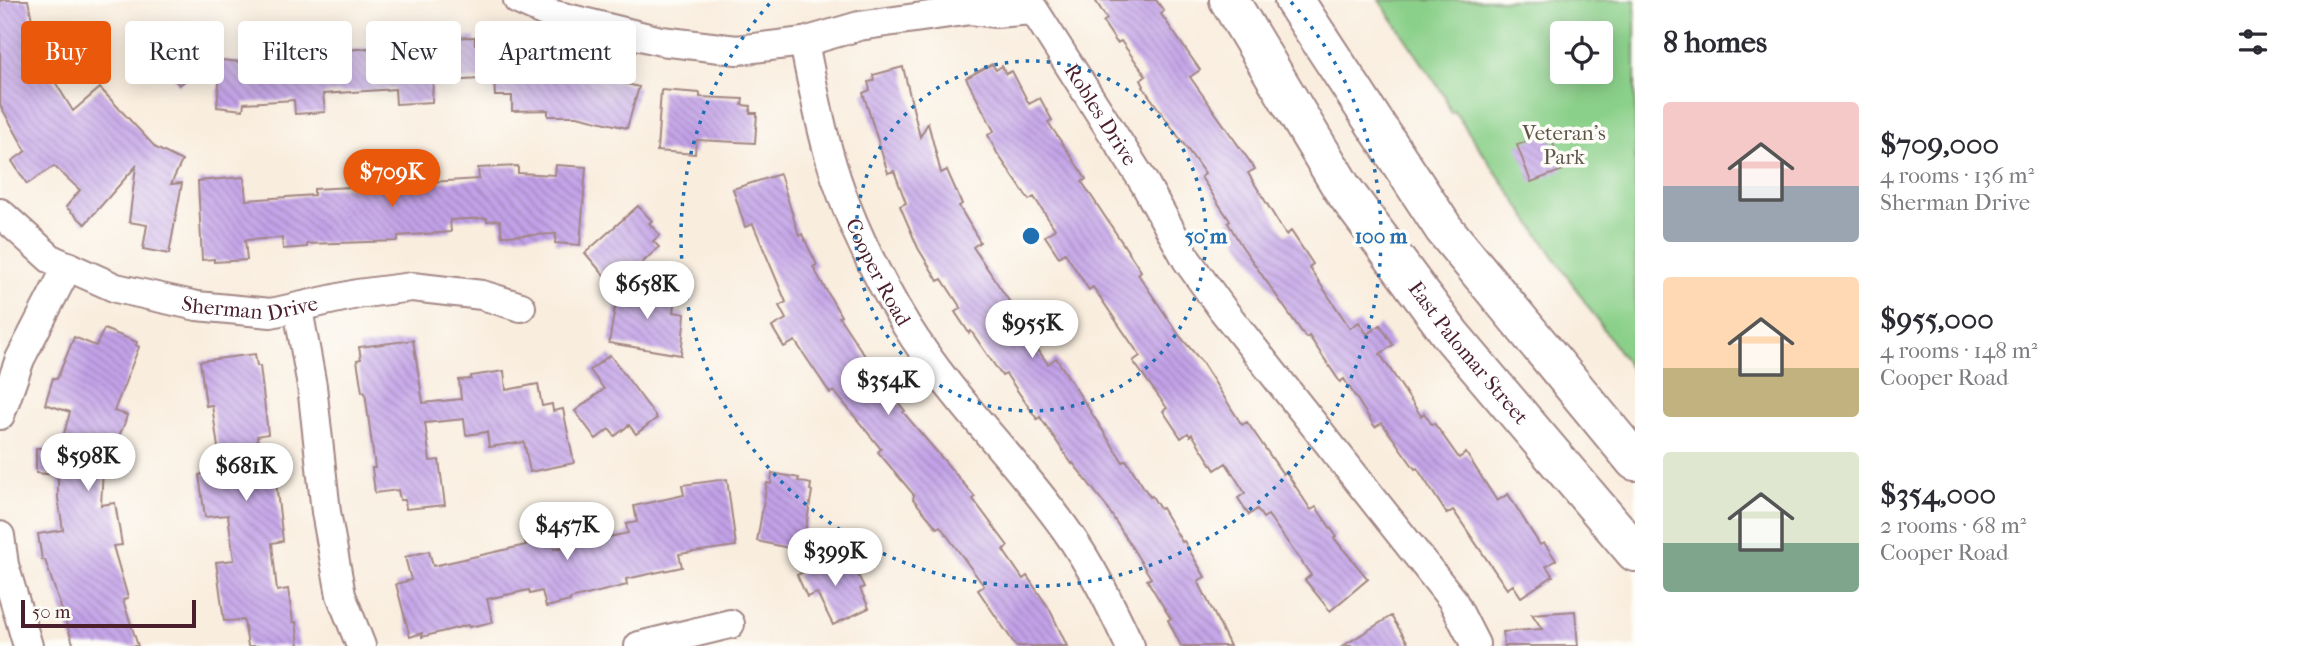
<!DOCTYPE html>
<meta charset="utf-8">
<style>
body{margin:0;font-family:"IM FELL French Canon",serif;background:#f7f7f7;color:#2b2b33;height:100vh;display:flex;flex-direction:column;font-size:26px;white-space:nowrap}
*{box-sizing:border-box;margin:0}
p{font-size:23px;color:#7c7c81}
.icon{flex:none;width:38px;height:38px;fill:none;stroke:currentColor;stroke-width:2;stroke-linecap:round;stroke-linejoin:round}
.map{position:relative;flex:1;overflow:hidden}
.sheet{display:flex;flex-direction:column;background:#fff;width:665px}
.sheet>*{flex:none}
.top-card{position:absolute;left:21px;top:21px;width:665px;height:63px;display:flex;gap:14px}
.buttons{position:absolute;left:1550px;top:21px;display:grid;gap:14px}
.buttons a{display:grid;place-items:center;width:63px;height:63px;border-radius:7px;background:#fff;box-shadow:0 4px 18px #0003;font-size:35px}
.scale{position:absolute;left:21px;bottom:18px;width:175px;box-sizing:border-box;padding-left:7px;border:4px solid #4a1f2b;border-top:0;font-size:19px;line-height:24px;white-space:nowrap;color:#4a1f2b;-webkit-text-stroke:5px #fdfcf7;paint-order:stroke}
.price{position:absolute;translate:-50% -60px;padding:0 16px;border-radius:24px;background:#fff;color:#222;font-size:23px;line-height:46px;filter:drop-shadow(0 2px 4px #0008)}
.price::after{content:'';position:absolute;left:50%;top:42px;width:21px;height:16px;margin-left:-10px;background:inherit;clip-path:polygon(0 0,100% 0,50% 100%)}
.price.selected{background:#ea580c;color:#fff}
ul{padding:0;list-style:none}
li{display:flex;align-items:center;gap:21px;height:175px;padding:0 28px}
li span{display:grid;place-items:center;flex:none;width:196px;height:140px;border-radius:7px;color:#555}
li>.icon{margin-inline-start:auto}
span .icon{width:84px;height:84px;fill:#fffc;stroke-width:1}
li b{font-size:30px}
h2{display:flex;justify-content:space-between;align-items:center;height:84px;padding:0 28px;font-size:30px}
.tag{padding:0 24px;border-radius:7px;background:#fff;box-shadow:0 4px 18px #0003;font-size:24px;line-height:63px}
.tag.selected{background:#ea580c;color:#fff}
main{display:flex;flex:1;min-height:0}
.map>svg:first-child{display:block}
</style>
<main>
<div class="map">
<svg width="1635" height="646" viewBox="0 0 1635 646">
<defs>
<pattern id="building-back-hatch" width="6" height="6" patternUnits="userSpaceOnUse" patternTransform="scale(1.75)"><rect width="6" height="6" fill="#c2a2e8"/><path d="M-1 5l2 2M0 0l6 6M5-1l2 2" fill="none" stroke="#a083bc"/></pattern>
</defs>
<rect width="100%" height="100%" fill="#fdfcf7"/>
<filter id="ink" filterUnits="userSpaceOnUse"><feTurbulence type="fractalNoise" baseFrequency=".0143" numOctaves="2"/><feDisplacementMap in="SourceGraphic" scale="14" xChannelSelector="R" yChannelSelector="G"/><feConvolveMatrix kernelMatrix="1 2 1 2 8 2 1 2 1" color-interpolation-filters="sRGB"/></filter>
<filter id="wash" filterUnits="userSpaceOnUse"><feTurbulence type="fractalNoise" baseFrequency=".00686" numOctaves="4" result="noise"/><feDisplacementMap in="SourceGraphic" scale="28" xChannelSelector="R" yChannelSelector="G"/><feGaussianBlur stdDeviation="1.57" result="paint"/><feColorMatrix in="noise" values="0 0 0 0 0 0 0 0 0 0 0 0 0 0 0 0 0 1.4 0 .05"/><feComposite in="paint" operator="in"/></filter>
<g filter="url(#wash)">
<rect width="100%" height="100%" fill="#f9edde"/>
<path fill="#8bd08a" stroke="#6a785a" stroke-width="2" fill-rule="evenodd" d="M1379,0H1635V375L1454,111L1451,113L1444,95ZM1563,33H1601V72H1563Z"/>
<g id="blocks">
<path fill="url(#building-back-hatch)" d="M0,0H28L39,56L73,111L100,88L156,148L182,161L171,184L182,183L169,254L143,249L147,225L129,222L136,166L85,224L66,207L80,190L54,166L27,184L12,161L26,151L0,105Z
M1095,0H1156L1164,11L1161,14L1200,70L1190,77L1255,169L1248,173L1286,235L1291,231L1313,264L1309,267L1350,328L1359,322L1367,334L1380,325L1393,345L1380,354L1421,416L1424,413L1432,425L1434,423L1459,458L1466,453L1497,501L1508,494L1540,545L1544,543L1556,560L1546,566L1553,576L1521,597L1513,585L1507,589L1453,510L1447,514L1417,468L1415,469L1382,423L1375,427L1344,379L1340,382L1309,336L1306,338L1241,245L1228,223L1230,221L1201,177L1205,174L1143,87L1144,86L1141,80L1146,76L1121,41L1117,43L1103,22L1107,19Z
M194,23L219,55L179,85L155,53Z
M475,37V44H482V52H535V65L589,68V75L639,87L627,128L577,116H548V110L512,111V96H495L494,78L433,82L432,102L396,104L395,89L323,94L325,112L295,114L294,100L244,103L243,110L217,107L221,60L280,66L279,56L391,46V42H406V39Z
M992,64L996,70L1002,66L1006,74L1012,71L1029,104L1040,98L1052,120L1048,122L1086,179L1082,182L1141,271L1138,274L1179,335L1201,361L1242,425L1247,422L1283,474L1286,472L1311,510L1316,507L1336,536L1334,538L1368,579L1330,611L1305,580L1311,575L1268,515L1263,518L1257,509L1249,515L1238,498L1245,493L1226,463L1215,470L1192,434L1190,436L1188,433L1181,438L1163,411L1167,408L1133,361L1140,356L1093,287L1089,290L1065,253L1059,257L1045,236L1055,229L1034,197L1029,200L997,153L988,135L994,131L966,78Z
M903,67L920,137L928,123L941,173L947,170L962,204L959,206L980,242L973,247L1011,304L1008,307L1048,364L1056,358L1123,462L1126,460L1150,497L1152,496L1160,509L1162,508L1182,542L1184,541L1205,577L1198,581L1230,646H1181L1168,620L1171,619L1147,580L1151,578L1106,506L1073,463L1072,464L1040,417L1037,419L1006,374L1002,376L971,331L969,333L955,312L961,308L942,279L938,281L918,248L900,206L906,203L894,171L888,173L863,93L870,90L868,82L874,81L873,75Z
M661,90L700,93V97L743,99L742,105L751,106L750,113H757L755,143L698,140L696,141L695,154L657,151Z
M1549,133L1563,170L1531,182L1517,145Z
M404,160V171H414L415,183L479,179L478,168L518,166V173L555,175L556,165L586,167L580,245L555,243L556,234L502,236L500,220L487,221V218L450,220L451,232L398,236V241L307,244V247L283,249L282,238L245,240L247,260L214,262V259L202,260L198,181L244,177L246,200L314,195V189L369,186L368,173H371V162Z
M780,174L799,236L802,234L817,265L813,267L841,316L839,317L871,365L869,366L905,411L903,412L975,497L973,499L1008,546L1003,550L1023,579L1027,576L1050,610L1067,646H1016L978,590L984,586L940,526L937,528L913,499L914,495L878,452L881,449L834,391L830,393L795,341L784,347L772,327L786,319L779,306L786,302L753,224L745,227L733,189Z
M638,206L652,221L649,223L660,235L653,241L659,247L615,288L585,253Z
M619,284L676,296L674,312L685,314L681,355L609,343Z
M104,329L137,342L136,345L139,347L114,411L127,415L124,425L116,443L104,451L101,505L115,503L122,545L113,546L128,598L123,600L138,646H74L45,560H42L38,534L63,530L58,498V475L36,473V448H60L70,412L45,404L53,378L57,379L74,337L96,346Z
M413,340L423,403L461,399L459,380L471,379V376L504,371L506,390L538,384L542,406L552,404L553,411L563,409L574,463L530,472L524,442L489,447L487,432L466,435L464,419L425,423L430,461L439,460L445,505L406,509L405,500H400L398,490L375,493L372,468H375L365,392H362L357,360L361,359L359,347Z
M255,354L257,366H260L268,434L257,436L263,485L276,483L283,541L272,543L277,591L288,589L293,622H296L299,646H248L244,620L224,621L216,562L234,560L228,515L205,517L199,475L221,469L212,405L206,406L200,361Z
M610,355L657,418L636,434L629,425L615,436L609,429L596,439L575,411L604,389L590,370Z
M772,473L799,478L798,481L811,484L810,490L812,491L802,551L757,541L767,483L771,484Z
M727,479L736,546L679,554L682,567L626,579L627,585L570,599V601L546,607L542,591L530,594L529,590L487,599L493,622L469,627L468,625L422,637V633L410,637L396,584L411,580L405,557L429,551L433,566L526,545L525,541L551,535L554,549L628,533L626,524L637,522L634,506L684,495L682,485Z
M843,553L852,572L856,571L864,587L860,589L869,608L833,625L817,593L807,597L797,575Z
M1575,611L1578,646H1504L1503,632L1542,629L1532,614Z
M1391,616L1410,646H1343Z"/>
</g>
</g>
<g filter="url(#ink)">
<use href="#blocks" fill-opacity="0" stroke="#a28684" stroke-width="2"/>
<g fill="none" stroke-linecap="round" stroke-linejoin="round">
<g stroke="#a28684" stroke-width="32">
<g id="minor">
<path id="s1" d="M518,0L547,13L661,41L737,50L804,42L859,26L971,10L994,13L1034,10L1145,184L1187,260L1223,310L1452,599L1475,644L1474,646"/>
<path id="s2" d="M804,42C811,78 818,115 828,151C844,210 874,272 906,325C952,399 1016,459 1066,530C1092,566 1111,606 1130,646"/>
<path id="s3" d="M0,213L51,259L116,288L197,306L271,313L357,294L412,287L482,295L521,307"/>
<path d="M298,309L312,386L326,512L341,595L361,646"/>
<path d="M0,415L20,359L68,266"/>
<path d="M0,536L4,565L28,646"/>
<path d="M639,646L730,624"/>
</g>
</g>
<g stroke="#a28684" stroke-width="42">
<g id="secondary">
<path id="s4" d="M1229,0L1342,188L1451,335L1635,552"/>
<path d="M1294,0L1444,229L1635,461"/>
</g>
</g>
<use href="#minor" stroke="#fff" stroke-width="28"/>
<use href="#secondary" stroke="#fff" stroke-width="38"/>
</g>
</g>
<g fill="none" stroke="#1f6fb2" stroke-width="3.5" stroke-dasharray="3.5 7">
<circle cx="1031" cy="236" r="175"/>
<path d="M1291 2A350 350 0 1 1 771 2"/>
</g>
<g text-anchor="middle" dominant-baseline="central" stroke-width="7" stroke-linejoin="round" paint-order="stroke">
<g font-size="21" fill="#4a1f2b" stroke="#fdfcf7">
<text stroke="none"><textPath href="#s1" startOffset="651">Robles Drive</textPath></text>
<text stroke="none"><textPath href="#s2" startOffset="243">Cooper Road</textPath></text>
<text stroke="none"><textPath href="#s3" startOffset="276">Sherman Drive</textPath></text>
<text stroke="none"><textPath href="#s4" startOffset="427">East Palomar Street</textPath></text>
</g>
<g font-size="21" fill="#5e5448" stroke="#fdfcf7">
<text x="1564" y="133">Veteran's<tspan x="1564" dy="24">Park</tspan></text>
</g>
</g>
<circle cx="1031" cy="236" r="10" fill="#1f6fb2" stroke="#fdfcf7" stroke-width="3.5"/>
<g font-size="21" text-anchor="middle" font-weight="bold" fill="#1f6fb2" stroke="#fdfcf7" stroke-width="7" stroke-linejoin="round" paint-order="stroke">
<text x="1206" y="243">50 m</text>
<text x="1381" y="243">100 m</text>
</g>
</svg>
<div class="buttons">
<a><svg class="icon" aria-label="locate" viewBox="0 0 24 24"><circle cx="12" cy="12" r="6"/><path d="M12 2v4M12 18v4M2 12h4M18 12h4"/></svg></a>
</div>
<div class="scale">50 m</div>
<b class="price selected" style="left:392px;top:209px">$709K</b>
<b class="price" style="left:647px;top:321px">$658K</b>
<b class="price" style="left:1032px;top:360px">$955K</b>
<b class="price" style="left:888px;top:417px">$354K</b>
<b class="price" style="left:88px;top:493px">$598K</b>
<b class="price" style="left:246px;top:503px">$681K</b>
<b class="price" style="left:567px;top:562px">$457K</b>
<b class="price" style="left:835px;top:588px">$399K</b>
<div class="top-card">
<a class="tag selected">Buy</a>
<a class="tag">Rent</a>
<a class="tag">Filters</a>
<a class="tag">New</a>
<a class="tag">Apartment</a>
</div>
</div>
<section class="sheet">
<h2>8 homes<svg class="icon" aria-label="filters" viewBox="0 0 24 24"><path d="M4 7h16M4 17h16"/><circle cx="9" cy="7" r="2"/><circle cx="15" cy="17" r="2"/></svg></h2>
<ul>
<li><span style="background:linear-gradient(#f6c9c9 60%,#9aa5b1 0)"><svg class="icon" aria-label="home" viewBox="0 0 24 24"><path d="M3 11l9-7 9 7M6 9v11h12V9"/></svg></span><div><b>$709,000</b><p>4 rooms · 136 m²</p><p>Sherman Drive</p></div></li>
<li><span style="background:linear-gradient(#ffd9b3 65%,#c2b280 0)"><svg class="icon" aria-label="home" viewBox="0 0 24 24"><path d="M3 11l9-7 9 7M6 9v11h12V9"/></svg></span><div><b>$955,000</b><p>4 rooms · 148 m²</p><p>Cooper Road</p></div></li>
<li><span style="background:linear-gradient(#dfe7d0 65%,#7fa58c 0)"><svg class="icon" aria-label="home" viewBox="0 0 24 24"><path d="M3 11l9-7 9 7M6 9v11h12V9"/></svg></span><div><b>$354,000</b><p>2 rooms · 68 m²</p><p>Cooper Road</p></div></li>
</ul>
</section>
</main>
